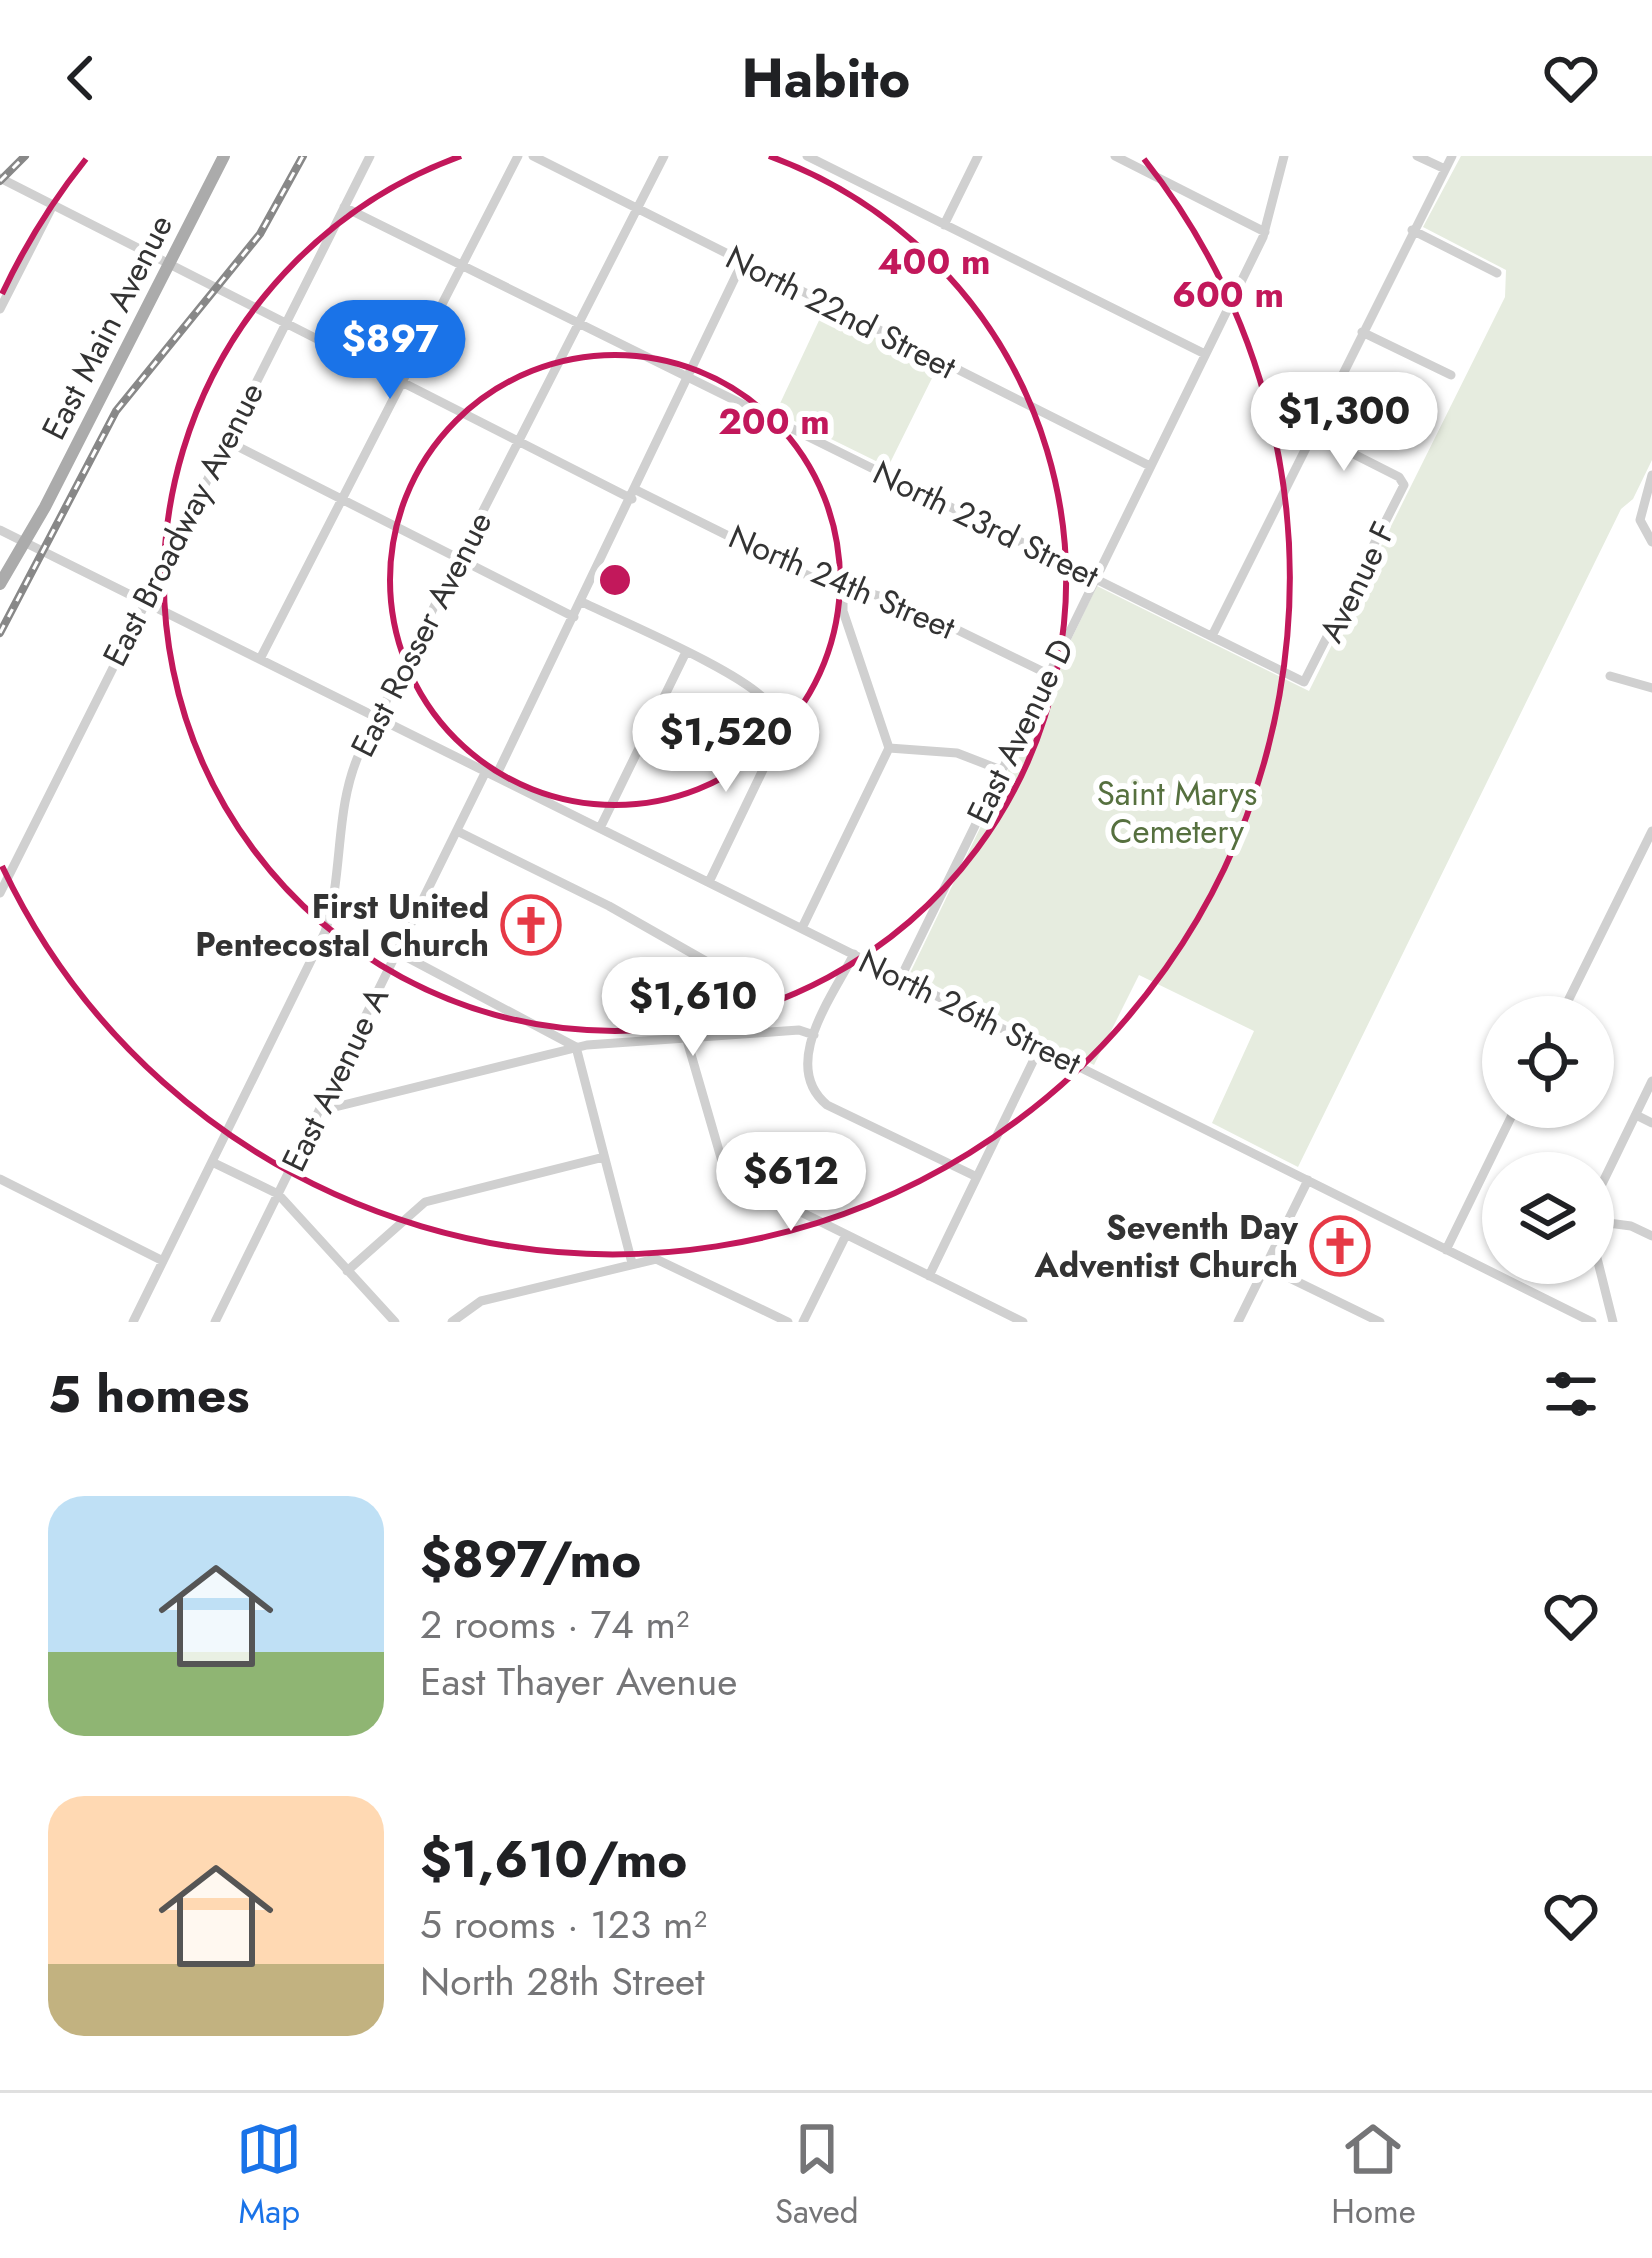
<!DOCTYPE html>
<meta charset="utf-8">
<style>
body{margin:0;font-family:Jost,sans-serif;background:#f6f6f6;color:#202124;height:100vh;display:flex;flex-direction:column;font-size:45px;white-space:nowrap}
*{box-sizing:border-box;margin:0}
p{font-size:39px;color:#757577}
.icon{flex:none;width:66px;height:66px;fill:none;stroke:currentColor;stroke-width:2;stroke-linecap:round;stroke-linejoin:round}
.map{position:relative;height:1166px;overflow:hidden}
.details{display:flex;flex-direction:column;background:#fff;flex:1}
.details>*{flex:none}
.buttons{position:absolute;left:1482px;top:840px;display:grid;gap:24px}
.buttons a{display:grid;place-items:center;width:132px;height:132px;border-radius:50%;background:#fff;box-shadow:0 3px 9px #0004;font-size:60px}
.price{position:absolute;translate:-50% -102px;padding:0 27px;border-radius:42px;background:#fff;color:#222;font-size:39px;line-height:78px;filter:drop-shadow(0 3px 6px #0008)}
.price::after{content:'';position:absolute;left:50%;top:72px;width:36px;height:27px;margin-left:-18px;background:inherit;clip-path:polygon(0 0,100% 0,50% 100%)}
.price.on{background:#1a73e8;color:#fff}
ul{padding:0;list-style:none}
li{display:flex;align-items:center;gap:36px;height:300px;padding:0 48px}
li span{display:grid;place-items:center;flex:none;width:336px;height:240px;border-radius:36px;color:#555}
li>.icon{margin-inline-start:auto}
span .icon{width:144px;height:144px;fill:#fffc;stroke-width:1}
li b{font-size:51px}
h2{display:flex;justify-content:space-between;align-items:center;height:144px;padding:0 48px;font-size:51px}
header{display:flex;justify-content:space-between;align-items:center;height:156px;padding:0 48px;background:#fff;font-size:54px;font-weight:700}
.tab-bar{display:flex;justify-content:space-around;align-items:center;height:168px;border-top:3px solid #e0e0e0;background:#fff;font-size:33px;color:#757577}
.tab-bar a{display:grid;justify-items:center;gap:6px}
.tab-bar .on{color:#1a73e8}
.map>svg:first-child{display:block}
</style>
<header><svg class="icon" aria-label="back" viewBox="0 0 24 24"><path d="M15 5l-7 7 7 7"/></svg>Habito<svg class="icon" aria-label="heart" viewBox="0 0 24 24"><path d="M12 20l-8-8c-3-5 5-10 8-4 3-6 11-1 8 4z"/></svg></header>
<div class="map">
<svg width="1652" height="1166" viewBox="0 0 1652 1166">
<rect width="100%" height="100%" fill="#fff"/>
<path fill="#e6ecdf" d="M1461,0H1652V304L1633,343L1621,353L1298,1011L1212,967L1254,875L1139,819L1094,909L910,817L1097,430L1309,535L1505,141L1506,114L1423,71Z
M823,156L937,212L888,311L776,256Z"/>
<g fill="none" stroke-linecap="round" stroke-linejoin="round">
<path stroke="#d0d0d0" stroke-width="9" d="M533,0L1150,310
M807,0L1205,198
M1115,0L1265,76
M1417,0L1445,13
M0,22L632,343
M344,51L1304,526L1404,329L1399,321L1312,277
M944,69L978,0
M1412,74L1497,117
M0,153L53,49
M1362,176L1451,219
M225,284L574,461
M1652,319L1640,364L1652,386
M636,334L813,422L898,445L1048,518
M0,374L1592,1166
M582,446C619,464 753,520 770,550C779,564 777,580 772,595L709,726
M1212,480L1452,0
M260,503L518,0
M1610,520L1652,532
M889,592L957,597L1001,614
M496,620L742,107
M600,672L685,498
M457,675L609,750L760,836L765,876
M0,737L370,0
M802,772L889,592L843,455V432
M397,796L576,891
M854,798C833,840 779,909 827,949L977,1021
M901,821L1263,81L1284,0
M1560,861L1652,675
M686,881L726,1019L1023,1166
M576,891L632,1107
M319,955L587,889L799,874L814,879
M1636,959L1652,967
M212,1006L278,1038L395,1166
M0,1023L163,1105
M1593,1065L1631,1070L1652,1080
M1593,1067L1601,1030L1652,925
M1593,1086L1613,1166
M1446,1094L1516,951
M1265,1110L1380,1166
M347,1115L425,1046L604,1001
M929,1120L1040,891
M133,1166L325,776C344,718 334,655 359,598L664,0
M215,1166L486,615
M452,1166L481,1145L656,1103L788,1166
M803,1166L846,1079
M1238,1166L1308,1024"/>
<path stroke="#ababab" stroke-width="12" d="M0,428L45,351L224,0"/>
<g stroke="#888" stroke-width="8">
<path id="rail" d="M0,25L25,0
M0,477L116,255L260,78L303,0"/>
</g>
<use href="#rail" stroke="#fff" stroke-width="3" stroke-dasharray="9" stroke-linecap="butt"/>
</g>
<g fill="none" stroke="#c2185b" stroke-width="6">
<circle cx="615" cy="424" r="225"/>
<path d="M769 0A451 451 0 1 1 461 0"/>
<path d="M2 138A676 676 0 0 1 86 3M1144 3A676 676 0 1 1 2 710"/>
</g>
<defs>
<g id="church-ring" transform="scale(3)"><circle r="9.5" fill="#fff" stroke="#e63946" stroke-width="1.5"/><path d="M-1.2-6h2.4v3.5h3.3v2.4h-3.3V6h-2.4V-.1h-3.3v-2.4h3.3Z" fill="#e63946"/></g>
</defs>
<g fill-rule="evenodd">
<use href="#church-ring" x="531" y="769"/>
<use href="#church-ring" x="1340" y="1090"/>
</g>
<g text-anchor="middle" dominant-baseline="central" stroke-width="12" stroke-linejoin="round" paint-order="stroke">
<g font-size="33" fill="#333" stroke="#fff">
<text transform="translate(841 156) rotate(27)">North 22nd Street</text>
<text transform="translate(107 171) rotate(-63)">East Main Avenue</text>
<text transform="translate(183 368) rotate(-63)">East Broadway Avenue</text>
<text transform="translate(986 368) rotate(26)">North 23rd Street</text>
<text transform="translate(842 426) rotate(23)">North 24th Street</text>
<text transform="translate(1357 426) rotate(-64)">Avenue F</text>
<text transform="translate(421 478) rotate(-63)">East Rosser Avenue</text>
<text transform="translate(1020 575) rotate(-64)">East Avenue D</text>
<text transform="translate(970 856) rotate(26)">North 26th Street</text>
<text transform="translate(335 923) rotate(-64)">East Avenue A</text>
</g>
<g font-size="33" fill="#56703f" stroke="#fff">
<text x="1177" y="637">Saint Marys<tspan x="1177" dy="38">Cemetery</tspan></text>
</g>
<g font-size="33" font-weight="bold" fill="#333" stroke="#fff" text-anchor="end">
<text x="489" y="750">First United<tspan x="489" dy="38">Pentecostal Church</tspan></text>
<text x="1298" y="1071">Seventh Day<tspan x="1298" dy="38">Adventist Church</tspan></text>
</g>
</g>
<circle cx="615" cy="424" r="18" fill="#c2185b" stroke="#fff" stroke-width="6"/>
<g font-size="36" text-anchor="middle" font-weight="bold" fill="#c2185b" stroke="#fff" stroke-width="12" stroke-linejoin="round" paint-order="stroke">
<text x="934" y="118">400 m</text>
<text x="1228" y="151">600 m</text>
<text x="774" y="278">200 m</text>
</g>
</svg>
<div class="buttons">
<a><svg class="icon" aria-label="locate" viewBox="0 0 24 24"><circle cx="12" cy="12" r="6"/><path d="M12 2v4M12 18v4M2 12h4M18 12h4"/></svg></a>
<a><svg class="icon" aria-label="layers" viewBox="0 0 24 24"><path d="M12 4l9 5-9 5-9-5zM3 14l9 5 9-5"/></svg></a>
</div>
<b class="price on" style="left:390px;top:246px">$897</b>
<b class="price" style="left:1344px;top:318px">$1,300</b>
<b class="price" style="left:726px;top:639px">$1,520</b>
<b class="price" style="left:693px;top:903px">$1,610</b>
<b class="price" style="left:791px;top:1078px">$612</b>
</div>
<section class="details">
<h2>5 homes<svg class="icon" aria-label="filters" viewBox="0 0 24 24"><path d="M4 7h16M4 17h16"/><circle cx="9" cy="7" r="2"/><circle cx="15" cy="17" r="2"/></svg></h2>
<ul>
<li><span style="background:linear-gradient(#bfe0f5 65%,#8fb573 0)"><svg class="icon" aria-label="home" viewBox="0 0 24 24"><path d="M3 11l9-7 9 7M6 9v11h12V9"/></svg></span><div><b>$897/mo</b><p>2 rooms · 74 m²</p><p>East Thayer Avenue</p></div><svg class="icon" aria-label="heart" viewBox="0 0 24 24"><path d="M12 20l-8-8c-3-5 5-10 8-4 3-6 11-1 8 4z"/></svg></li>
<li><span style="background:linear-gradient(#ffd9b3 70%,#c2b280 0)"><svg class="icon" aria-label="home" viewBox="0 0 24 24"><path d="M3 11l9-7 9 7M6 9v11h12V9"/></svg></span><div><b>$1,610/mo</b><p>5 rooms · 123 m²</p><p>North 28th Street</p></div><svg class="icon" aria-label="heart" viewBox="0 0 24 24"><path d="M12 20l-8-8c-3-5 5-10 8-4 3-6 11-1 8 4z"/></svg></li>
</ul>
</section>
<nav class="tab-bar">
<a class="on"><svg class="icon" aria-label="map" viewBox="0 0 24 24"><path d="M3 6l6-2 6 2 6-2v14l-6 2-6-2-6 2zM9 4v14M15 6v14"/></svg>Map</a>
<a><svg class="icon" aria-label="saved" viewBox="0 0 24 24"><path d="M7 4h10v16l-5-4-5 4z"/></svg>Saved</a>
<a><svg class="icon" aria-label="home" viewBox="0 0 24 24"><path d="M3 11l9-7 9 7M6 9v11h12V9"/></svg>Home</a>
</nav>
